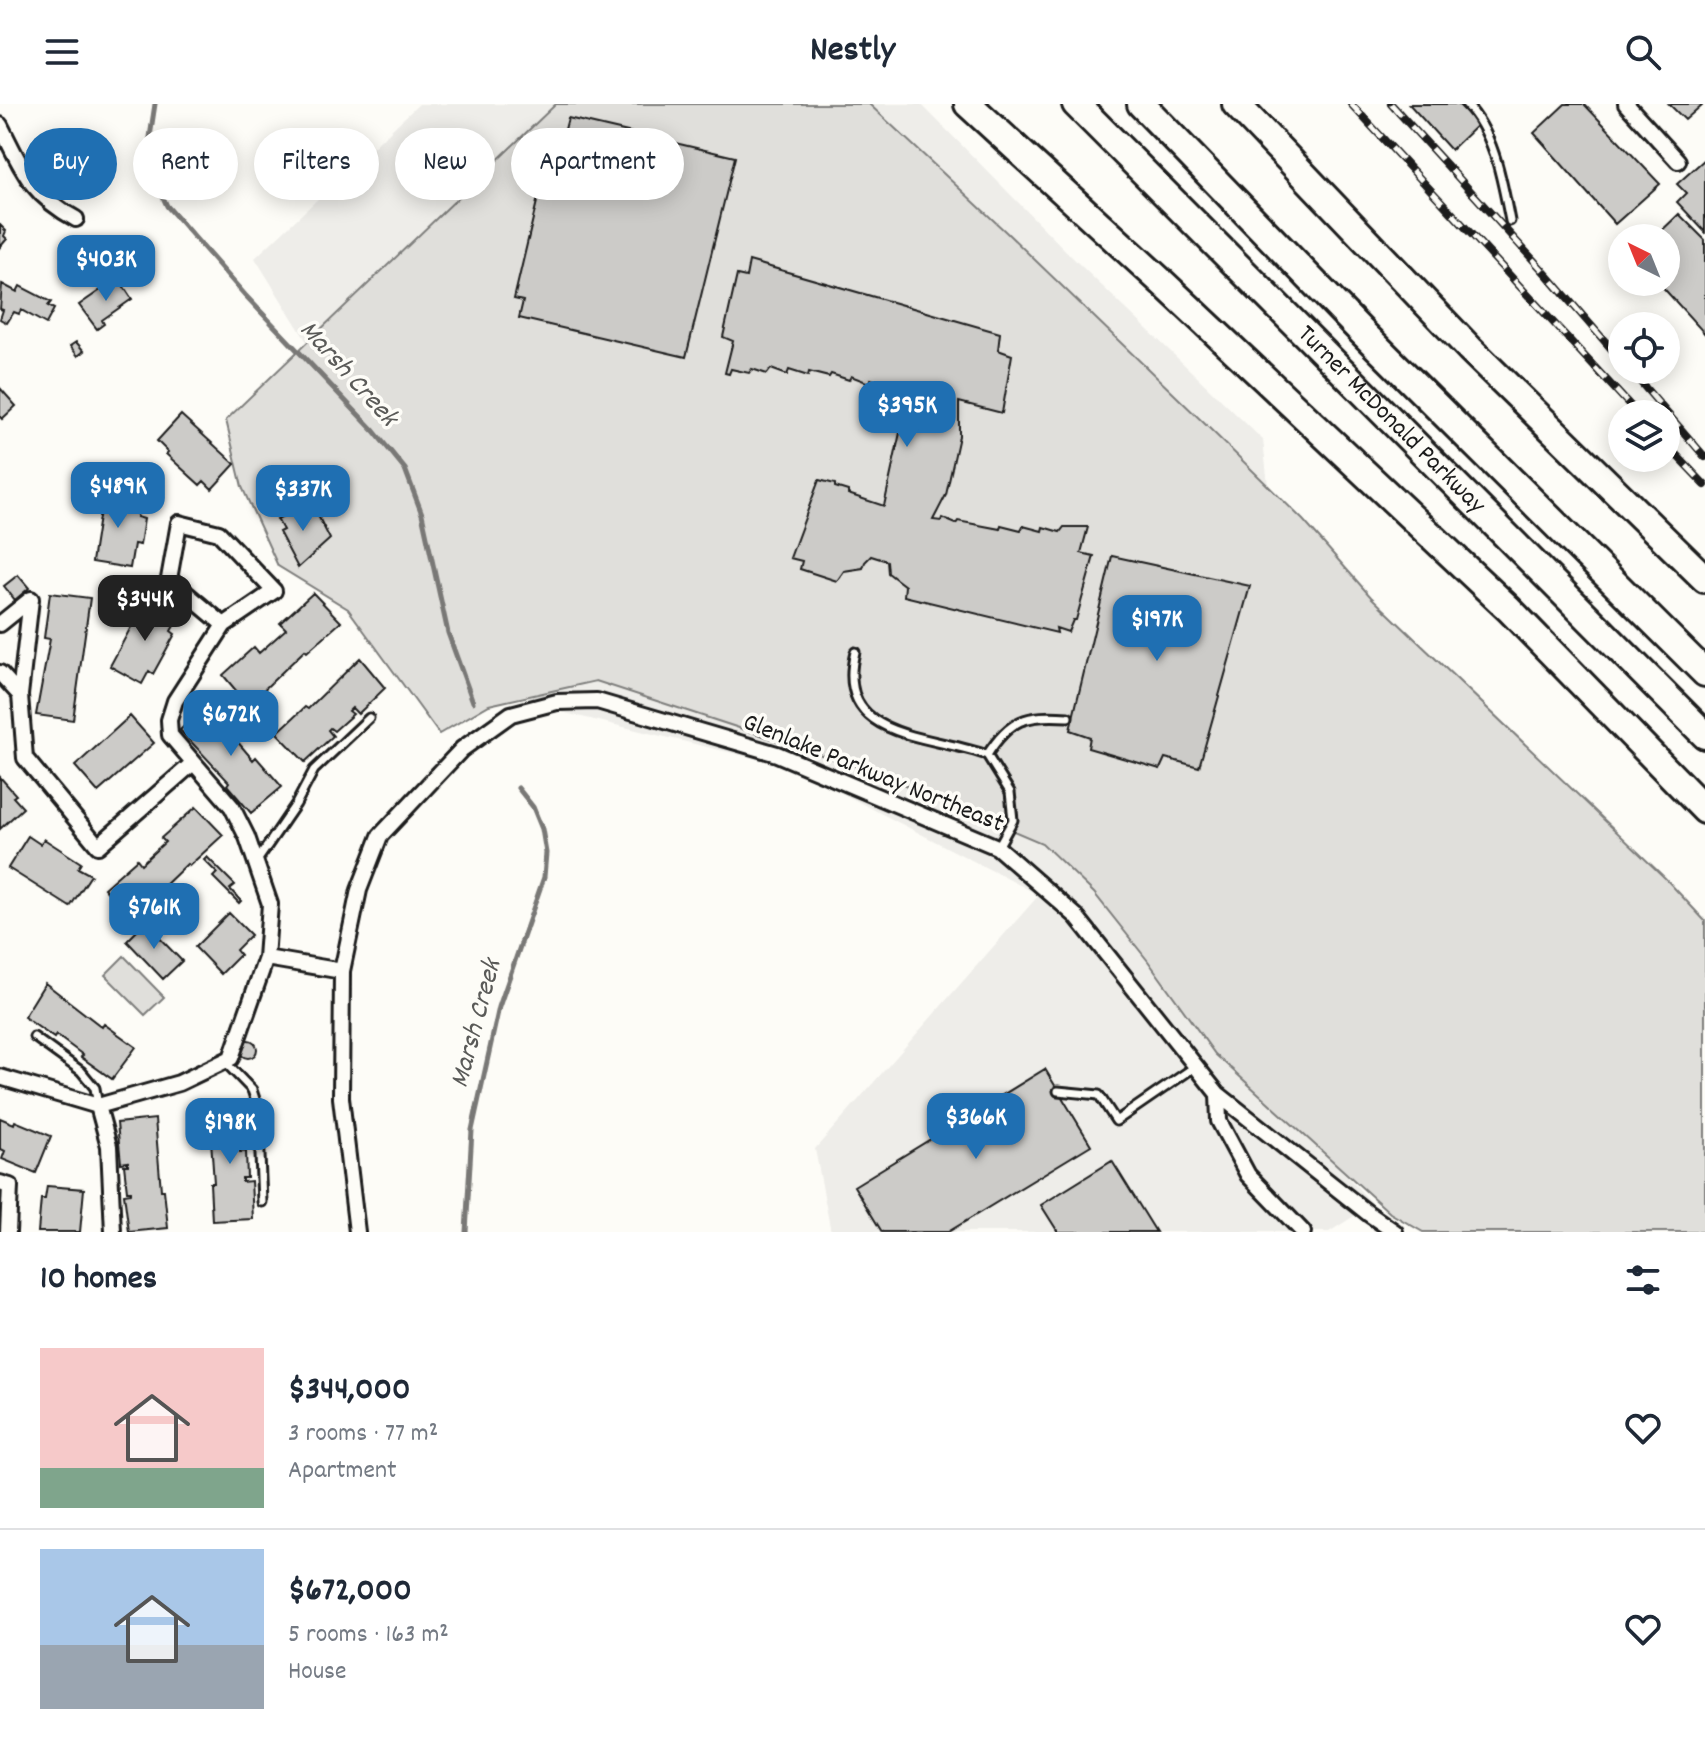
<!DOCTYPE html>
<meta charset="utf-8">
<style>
body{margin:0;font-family:Dekko,sans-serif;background:#f6f6f7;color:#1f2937;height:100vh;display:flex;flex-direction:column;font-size:30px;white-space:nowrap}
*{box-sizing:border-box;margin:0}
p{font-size:26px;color:#747a83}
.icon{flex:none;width:44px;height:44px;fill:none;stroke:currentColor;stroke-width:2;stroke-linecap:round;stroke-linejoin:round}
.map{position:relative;height:1128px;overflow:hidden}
.panel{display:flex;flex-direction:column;background:#fff;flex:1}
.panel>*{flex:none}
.banner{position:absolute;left:24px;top:24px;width:800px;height:72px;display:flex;gap:16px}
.needle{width:52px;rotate:317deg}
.tools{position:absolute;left:1608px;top:120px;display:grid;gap:16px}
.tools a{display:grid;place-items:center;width:72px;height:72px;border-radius:50%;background:#fff;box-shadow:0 4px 20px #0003;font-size:40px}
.price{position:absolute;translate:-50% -68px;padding:0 18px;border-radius:16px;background:#1f6fb2;color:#fff;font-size:26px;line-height:52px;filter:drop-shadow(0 2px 4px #0008)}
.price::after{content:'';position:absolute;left:50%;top:48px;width:24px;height:18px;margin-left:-12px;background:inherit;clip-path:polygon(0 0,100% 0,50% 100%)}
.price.selected{background:#222;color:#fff}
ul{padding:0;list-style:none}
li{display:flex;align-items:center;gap:24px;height:200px;padding:0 40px}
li+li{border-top:2px solid #e0e1e3}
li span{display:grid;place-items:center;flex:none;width:224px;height:160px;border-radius:0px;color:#555}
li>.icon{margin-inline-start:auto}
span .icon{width:96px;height:96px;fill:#fffc;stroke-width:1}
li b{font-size:34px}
h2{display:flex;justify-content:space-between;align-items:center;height:96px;padding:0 40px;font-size:34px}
.pill{padding:0 28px;border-radius:36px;background:#fff;box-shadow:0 4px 20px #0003;font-size:28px;line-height:72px}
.pill.selected{background:#1f6fb2;color:#fff}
header{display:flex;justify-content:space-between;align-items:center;height:104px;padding:0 40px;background:#fff;font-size:36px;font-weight:700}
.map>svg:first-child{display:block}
</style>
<header><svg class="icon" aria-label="menu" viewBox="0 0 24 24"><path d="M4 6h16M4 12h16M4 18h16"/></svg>Nestly<svg class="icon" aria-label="search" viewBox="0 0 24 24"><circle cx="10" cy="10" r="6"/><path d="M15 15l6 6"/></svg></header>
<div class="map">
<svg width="1705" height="1128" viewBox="0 0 1705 1128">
<rect width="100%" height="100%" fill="#fdfcf7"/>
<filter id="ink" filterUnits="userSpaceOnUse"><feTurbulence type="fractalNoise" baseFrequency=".0125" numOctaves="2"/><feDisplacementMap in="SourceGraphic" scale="16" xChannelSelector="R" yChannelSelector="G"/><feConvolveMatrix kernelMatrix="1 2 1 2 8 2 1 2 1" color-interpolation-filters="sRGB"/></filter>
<g filter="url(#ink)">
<path fill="#eeede9" d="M419,0H921L1078,159L1263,336L1271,408L1164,877L1373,1100L1329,1128H831L815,1045L1039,791L791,663L532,601L255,154Z"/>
<path fill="#e0dfdb" stroke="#7e7e7c" stroke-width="2" d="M556,0H869L1006,128L1204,319L1303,416L1371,493L1665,774L1705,817V1128H1423L1390,1109L1215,950L1148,857L1094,789L1042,739L879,670L596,577L489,601L439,630L348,505L278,462L242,383L226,316Z
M124,852L164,893L145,911L105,871Z"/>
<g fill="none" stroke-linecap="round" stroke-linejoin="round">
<path stroke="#797876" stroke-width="5" d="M155,0L150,33V57L157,80L167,102L245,191L374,327L405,365L422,410L448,529L473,598
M466,1128L472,1026L499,903L544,773L546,749L542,725L533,703L518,684"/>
</g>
<path fill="#cccbc8" stroke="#1c1c1c" stroke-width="2" d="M1409,0H1458L1478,20L1451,46Z
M1565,0H1584L1660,80L1615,120L1534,29Z
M1669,0H1703L1685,16Z
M568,14L735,53L686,253L519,214L523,197L514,195L552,34L562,37Z
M1705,55V128L1677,98L1686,89L1677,80Z
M1679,110L1705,136V230L1658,178H1666V134H1654Z
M0,121L6,127L4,132L7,135L0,143Z
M749,157L1000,229L998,246L1012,251L1002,309L959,298V332L946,391L933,416L941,417L942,414L956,420L958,417L1000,425L1001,421L1021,426L1023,422L1042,427L1043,423L1060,428L1064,423H1088L1081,449L1094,452L1076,516H1073L1068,528L1056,524L1057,529L904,492L905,482L888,469L887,457L871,452L865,458L863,464L844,467L837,477L800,465L802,457L790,454L819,376L835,380V383L848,387V390L884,402L901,324L903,301L901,282L889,279L888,281L871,275L869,279L851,272L849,276L831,270L829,273L809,268L808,272L789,266L787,271L771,265L767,270L752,265L749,269L731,265L729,270L725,269L733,237L723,233L737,171L746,173Z
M118,174L132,195L102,216L104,220L97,225L79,201Z
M2,180L17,188L20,182L51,198L48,202L54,205L46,220L21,206L19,210L14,208L7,219L0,215L3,206L0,205Z
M76,238L84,247L78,252L70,242Z
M0,284L16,302L2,315L0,313Z
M181,311L235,360L212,385L204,377L200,381L166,350L168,348L157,337Z
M103,387L140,393L137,413L144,415L140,441L134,440L130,464L92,458Z
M311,398L330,435L298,464L279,428L283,426L277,415Z
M1112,452L1250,482L1199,663L1165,654L1160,665L1088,644L1090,633L1070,626Z
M18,471L29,484L15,496L4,482Z
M50,489L90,494L73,616L36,611L50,535L44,534Z
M313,489L341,518L307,548L305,546L248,601L223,571L254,543L259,549L286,525L280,519Z
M145,497L178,515L171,527L175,530L153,570L149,567L142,580L110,562Z
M360,554L385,584L358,610L352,604L349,607L353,610L334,627L330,624L328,626L333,632L305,658L277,629L305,603L308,605Z
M209,599L234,627L231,630L253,656L256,653L282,683L251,709L227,681L229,678L180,626Z
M130,612L154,639L98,688L75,662Z
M0,673L16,691L13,693L23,704L0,725Z
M196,703L223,731L189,762L187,760L130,815L104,784L137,755L141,760L165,738L161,734Z
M28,732L40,740L44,735L81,759L78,764L91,771L70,803L8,764Z
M207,753L235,781L230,785L241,797L239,799L213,773L217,769L204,756Z
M229,809L251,831L236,846L240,851L221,870L195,843Z
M145,819L182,857L163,875L127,837Z
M45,879L102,923L104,920L136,943L112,975L81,953L83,951L56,931L54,934L24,913Z
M239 945a9 9 0 1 1 18 0a9 9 0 1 1-18 0Z
M1045,965L1091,1041L948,1128H882L854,1082Z
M248,1005L250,1045H240V1048H246L247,1074H242V1078L251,1077L253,1115L212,1117L210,1079H214L209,1007Z
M0,1014L14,1020L15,1017L51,1032L36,1069L2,1055L5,1047L1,1045L0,1048Z
M155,1015L161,1086H164L168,1124L129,1128L124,1090L131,1089V1087H127L124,1061H128V1058L121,1059L117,1019Z
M1112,1057L1156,1128H1058L1041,1101Z
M47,1082L84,1085L80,1128H38L41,1095H45Z"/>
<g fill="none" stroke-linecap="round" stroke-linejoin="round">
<g stroke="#1c1c1c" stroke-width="13">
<path id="service" d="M1466,0C1495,30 1502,77 1510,117
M855,548C833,637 931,630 987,651L1010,688L1013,716L998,743
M987,651C1010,615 1026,610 1068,613
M257,757L296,700L314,666L369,614
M34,933L81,967L95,984L98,1002
M224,957L252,986L258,1004L262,1098
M1058,987L1099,991L1116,1017L1196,962"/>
</g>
<g stroke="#1c1c1c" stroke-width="20">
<path id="minor" d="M1626,0L1678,57
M0,21C23,66 30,90 76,115
M0,520L31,495L20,591L25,654L98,742L193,659
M0,569L20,591
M266,854L342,867
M0,973L98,1002
M1218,990L1219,1017L1248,1071L1303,1128
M0,1079L10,1082L8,1128
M113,1128L109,1042L98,1002L179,979L231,954L266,854L270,800L247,733L232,703L170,631L169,616L175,597L224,521L274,487L219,429L179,419L169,475L224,521
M357,1128L341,994L342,867L359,786L380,732L462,645L511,610L557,598L597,597L777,650L997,743L1076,812L1218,990L1369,1110L1395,1128"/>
</g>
<g stroke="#1c1c1c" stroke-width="32">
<g id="motorway">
<path d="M968,0L1165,181L1509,505L1705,706"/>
<path id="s1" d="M1076,0L1705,631"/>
<path d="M1141,0L1361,227L1705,569"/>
<path d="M1236,0L1470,245L1705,475"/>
</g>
</g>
<use href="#service" stroke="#fdfcf7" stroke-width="7"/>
<use href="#minor" stroke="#fdfcf7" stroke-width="14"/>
<use href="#motorway" stroke="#fdfcf7" stroke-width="26"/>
<g stroke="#1c1c1c" stroke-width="8">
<path id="rail" d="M1351,0L1638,310
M1391,0L1548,172L1622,257
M1630,266L1705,353
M1666,340L1705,381"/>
</g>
<use href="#rail" stroke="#fdfcf7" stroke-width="5" stroke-dasharray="15" stroke-linecap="butt"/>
</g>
</g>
<g text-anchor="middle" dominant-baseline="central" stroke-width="7" stroke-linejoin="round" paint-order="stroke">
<g font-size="26" fill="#1c1c1c" stroke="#fdfcf7">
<text stroke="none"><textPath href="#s1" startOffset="446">Turner McDonald Parkway</textPath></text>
<text transform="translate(873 670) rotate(22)">Glenlake Parkway Northeast</text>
</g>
<g font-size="28" font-style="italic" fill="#5a5a58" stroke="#fdfcf7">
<text transform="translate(347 271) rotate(48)">Marsh Creek</text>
<text transform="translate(478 920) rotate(-75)">Marsh Creek</text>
</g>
</g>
</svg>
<div class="tools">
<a><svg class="needle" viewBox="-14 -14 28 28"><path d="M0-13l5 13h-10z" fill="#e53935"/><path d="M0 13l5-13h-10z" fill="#747a83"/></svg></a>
<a><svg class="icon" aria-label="locate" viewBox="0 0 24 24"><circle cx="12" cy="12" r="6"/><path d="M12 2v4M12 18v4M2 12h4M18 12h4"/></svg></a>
<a><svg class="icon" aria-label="layers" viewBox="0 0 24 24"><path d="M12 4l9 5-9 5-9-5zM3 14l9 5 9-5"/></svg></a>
</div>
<b class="price" style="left:106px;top:199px">$403K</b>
<b class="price" style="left:907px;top:345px">$395K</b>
<b class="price" style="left:118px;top:426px">$489K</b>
<b class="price" style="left:303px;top:429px">$337K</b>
<b class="price selected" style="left:145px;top:539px">$344K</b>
<b class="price" style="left:1157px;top:559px">$197K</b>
<b class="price" style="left:231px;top:654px">$672K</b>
<b class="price" style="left:154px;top:847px">$761K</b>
<b class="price" style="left:976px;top:1057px">$366K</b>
<b class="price" style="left:230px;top:1062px">$198K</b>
<div class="banner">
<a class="pill selected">Buy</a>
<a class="pill">Rent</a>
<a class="pill">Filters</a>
<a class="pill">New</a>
<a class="pill">Apartment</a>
</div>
</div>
<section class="panel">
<h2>10 homes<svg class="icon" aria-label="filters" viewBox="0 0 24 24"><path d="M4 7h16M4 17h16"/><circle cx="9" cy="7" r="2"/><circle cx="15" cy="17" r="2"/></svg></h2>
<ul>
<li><span style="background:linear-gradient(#f6c9c9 75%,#7fa58c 0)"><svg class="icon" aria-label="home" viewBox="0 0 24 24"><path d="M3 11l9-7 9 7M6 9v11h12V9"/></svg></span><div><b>$344,000</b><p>3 rooms · 77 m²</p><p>Apartment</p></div><svg class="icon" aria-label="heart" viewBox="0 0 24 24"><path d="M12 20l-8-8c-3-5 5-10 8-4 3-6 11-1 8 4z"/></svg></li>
<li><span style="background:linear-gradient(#a9c7e8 60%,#9aa5b1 0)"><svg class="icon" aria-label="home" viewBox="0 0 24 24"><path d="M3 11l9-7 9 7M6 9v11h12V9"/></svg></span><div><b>$672,000</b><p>5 rooms · 163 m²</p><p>House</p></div><svg class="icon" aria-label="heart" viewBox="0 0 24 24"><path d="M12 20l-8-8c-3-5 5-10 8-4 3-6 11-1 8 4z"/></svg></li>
</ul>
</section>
